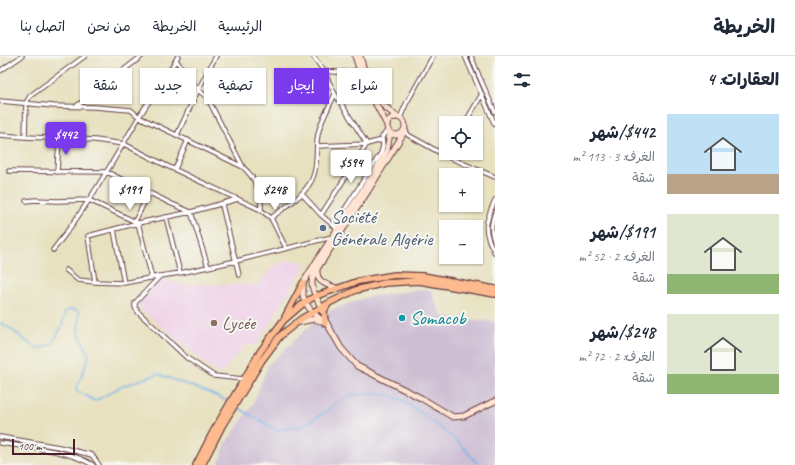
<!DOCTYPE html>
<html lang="ar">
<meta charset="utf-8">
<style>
body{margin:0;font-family:Caveat,"Playpen Sans Arabic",sans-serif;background:#f6f6f7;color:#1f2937;direction:rtl;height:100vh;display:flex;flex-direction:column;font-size:15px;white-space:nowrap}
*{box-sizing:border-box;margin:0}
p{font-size:13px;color:#747a83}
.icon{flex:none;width:22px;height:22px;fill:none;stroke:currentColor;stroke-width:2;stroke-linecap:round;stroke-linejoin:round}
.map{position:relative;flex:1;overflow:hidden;direction:ltr}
.sheet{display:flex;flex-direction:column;background:#fff;width:300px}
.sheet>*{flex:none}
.hud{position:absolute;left:12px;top:12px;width:380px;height:36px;direction:rtl;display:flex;gap:8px}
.controls{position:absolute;left:439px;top:60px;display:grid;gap:8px}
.controls a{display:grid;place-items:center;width:44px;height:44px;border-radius:0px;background:#fff;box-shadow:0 1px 3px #0004;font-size:20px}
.scale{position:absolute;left:12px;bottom:10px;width:63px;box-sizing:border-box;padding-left:4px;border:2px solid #4a1f2b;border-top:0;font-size:11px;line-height:14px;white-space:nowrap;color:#4a1f2b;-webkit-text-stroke:3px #f6f6f2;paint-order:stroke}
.price{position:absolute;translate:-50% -34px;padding:0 9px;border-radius:4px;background:#fff;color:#222;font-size:13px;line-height:26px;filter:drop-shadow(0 1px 2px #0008)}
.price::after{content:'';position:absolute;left:50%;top:24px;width:12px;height:9px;margin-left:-6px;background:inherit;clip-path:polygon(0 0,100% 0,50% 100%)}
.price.current{background:#7c3aed;color:#fff}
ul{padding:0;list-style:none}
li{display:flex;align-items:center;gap:12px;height:100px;padding:0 16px}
li span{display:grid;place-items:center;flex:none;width:112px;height:80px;border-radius:0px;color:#555}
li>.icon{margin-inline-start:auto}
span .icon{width:48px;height:48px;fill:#fffc;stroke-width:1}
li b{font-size:17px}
h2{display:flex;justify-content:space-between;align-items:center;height:48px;padding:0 16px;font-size:17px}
.tag{padding:0 14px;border-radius:0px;background:#fff;box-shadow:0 1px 3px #0004;font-size:14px;line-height:36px}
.tag.current{background:#7c3aed;color:#fff}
header{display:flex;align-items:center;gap:24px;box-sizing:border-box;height:56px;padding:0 20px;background:#fff;border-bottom:1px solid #e0e1e3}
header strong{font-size:19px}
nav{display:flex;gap:22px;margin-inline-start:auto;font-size:14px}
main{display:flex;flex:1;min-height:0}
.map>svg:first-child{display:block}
</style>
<header>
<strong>الخريطة</strong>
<nav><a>الرئيسية</a><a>الخريطة</a><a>من نحن</a><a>اتصل بنا</a></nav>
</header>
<main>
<section class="sheet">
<h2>العقارات: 4<svg class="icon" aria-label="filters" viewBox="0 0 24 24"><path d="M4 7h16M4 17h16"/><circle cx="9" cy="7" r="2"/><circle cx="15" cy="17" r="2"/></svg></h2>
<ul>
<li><span style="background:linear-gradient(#bfe0f5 75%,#b9a48a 0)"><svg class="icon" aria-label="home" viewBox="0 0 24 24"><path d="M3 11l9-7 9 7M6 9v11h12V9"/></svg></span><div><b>$442/شهر</b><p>الغرف: 3 · 113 m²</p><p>شقة</p></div></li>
<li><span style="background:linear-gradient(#dfe7d0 75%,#8fb573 0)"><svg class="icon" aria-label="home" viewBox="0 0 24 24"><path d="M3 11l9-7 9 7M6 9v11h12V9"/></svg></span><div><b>$191/شهر</b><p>الغرف: 2 · 52 m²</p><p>شقة</p></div></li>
<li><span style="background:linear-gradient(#dfe7d0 75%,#8fb573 0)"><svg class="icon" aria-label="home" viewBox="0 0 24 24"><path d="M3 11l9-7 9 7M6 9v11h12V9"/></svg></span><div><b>$248/شهر</b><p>الغرف: 2 · 72 m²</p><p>شقة</p></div></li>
</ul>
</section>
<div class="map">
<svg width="495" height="409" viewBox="0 0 495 409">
<rect width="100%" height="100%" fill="#f6f6f2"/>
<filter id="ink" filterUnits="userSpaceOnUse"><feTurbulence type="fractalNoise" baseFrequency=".025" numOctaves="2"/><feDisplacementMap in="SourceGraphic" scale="8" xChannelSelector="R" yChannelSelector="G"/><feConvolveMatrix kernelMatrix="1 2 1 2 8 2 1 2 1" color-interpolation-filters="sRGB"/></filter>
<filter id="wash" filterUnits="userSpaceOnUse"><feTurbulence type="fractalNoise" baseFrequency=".012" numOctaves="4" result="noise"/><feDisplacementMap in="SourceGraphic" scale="16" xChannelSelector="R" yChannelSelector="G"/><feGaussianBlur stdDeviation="0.9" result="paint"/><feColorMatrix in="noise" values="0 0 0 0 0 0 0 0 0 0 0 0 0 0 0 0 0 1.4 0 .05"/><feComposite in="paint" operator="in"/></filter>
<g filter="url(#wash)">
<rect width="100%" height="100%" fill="#e7e1bf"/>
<path fill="#efd0e7" d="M284,204L307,206L257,289H246L223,316L218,318L137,250L161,223L180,228L259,229L267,216Z"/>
<path fill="#cdbed3" d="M422,233L430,234L442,260L495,266V409H218L226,387L253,348L268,309L313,267L331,254L367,241Z"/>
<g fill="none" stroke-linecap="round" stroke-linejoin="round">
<path stroke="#71b2e5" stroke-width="1.5" d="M0,267C15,272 24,287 38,293L52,288L62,270L65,256C70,253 73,252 79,256L78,277L83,286L89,300L76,334L95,345L120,331L158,318L207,336L227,345
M240,353L277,374L300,371L322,358L348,339L375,338L389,339L404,345L437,369L459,387L479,409"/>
</g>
</g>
<g filter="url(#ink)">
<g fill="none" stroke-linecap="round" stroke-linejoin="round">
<g stroke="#623c41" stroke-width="5.5">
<path id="minor" d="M85,0L30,40L26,47L25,81L95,84L124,88L167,110L261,154L271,162L286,192
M313,0L323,14C335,17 347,17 359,14
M465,0L495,69
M471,0L479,20L495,56
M176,4L198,34L207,41L243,111
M0,15L22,0
M0,45L54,50L95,51L131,54L139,61L243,111C255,122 262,137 261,154
M78,49L142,0
M400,62L406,48L433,0
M465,67L482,38
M405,73L408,79L446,100L495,121
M0,79L25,81
M177,79L198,34L216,0
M317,90L367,88L382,84
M175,113L188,84
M9,115L107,116L172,148L191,156L208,211
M57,116L59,83
M302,138L321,159L334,170
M495,144C485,167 482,174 495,197
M26,145L35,144L57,145L89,144L138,167L191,156L238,143
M222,149L239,219
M495,156C491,168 490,175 495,187
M321,159L367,88L335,38L323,14
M166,161L180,217
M271,162C285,151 301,142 310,127C319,113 315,93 318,78C321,64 329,51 335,38
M135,165L149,137
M114,174L124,227
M338,174L334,170L381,97L383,90L382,81L388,74
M53,194C86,153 112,107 139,61C151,41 167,21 178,0
M66,214L78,224L95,226L124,227L160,220
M95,226L88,180L138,167L152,222
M243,323L214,320L187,302L138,256L135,251V247L160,220L180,217L236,205L332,181
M0,381L59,391L92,399L99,409
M0,387C31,392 66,393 93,409"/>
</g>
<g stroke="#623c41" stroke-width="7">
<path id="secondary" d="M355,0L362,22L387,69
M360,0L363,11L383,49L397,61
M387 70a9 9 0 1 1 18 0a9 9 0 1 1-18 0Z
M318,211C305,230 316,236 322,255
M336,232C325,228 316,226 317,213L368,135L405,75
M325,264L341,292L357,310L421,342L453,361L464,360L495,345
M295,267L314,263L321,265
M325,267L312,256L305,246L303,240V227L316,206L377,112L387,94L390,77"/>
</g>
<g stroke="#623c41" stroke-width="8">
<path id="primary" d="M285,261L303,227
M325,267L324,255L328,248
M196,409L213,376L260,296L283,265L305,246L316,240L359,225L395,219L423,220L495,233
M202,409L222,370L262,304L280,280L301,263L331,246L356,234L385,227L419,225L495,238"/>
</g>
<use href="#minor" stroke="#fff" stroke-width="3.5"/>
<use href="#secondary" stroke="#fee3d2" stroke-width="5"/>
<use href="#primary" stroke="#fcba8e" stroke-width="5.5"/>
</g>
</g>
<circle fill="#5c6f8a" stroke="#f6f6f2" stroke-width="1.5" cx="323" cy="172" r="4"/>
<circle fill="#0f9aa8" stroke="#f6f6f2" stroke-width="1.5" cx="402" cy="262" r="4"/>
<circle fill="#8d6e63" stroke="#f6f6f2" stroke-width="1.5" cx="214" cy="267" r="4"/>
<g text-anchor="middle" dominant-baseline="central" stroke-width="4" stroke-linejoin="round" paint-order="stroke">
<g font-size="19" fill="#4e5e75" stroke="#f6f6f2" text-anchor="start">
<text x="331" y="161">Société<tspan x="331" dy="22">Générale Algérie</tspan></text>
</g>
<g font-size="19" fill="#0d838f" stroke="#f6f6f2" text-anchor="start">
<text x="410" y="262">Somacob</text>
</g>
<g font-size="19" fill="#785e54" stroke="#f6f6f2" text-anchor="start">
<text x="222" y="267">Lycée</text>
</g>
</g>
</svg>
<div class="controls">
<a><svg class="icon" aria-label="locate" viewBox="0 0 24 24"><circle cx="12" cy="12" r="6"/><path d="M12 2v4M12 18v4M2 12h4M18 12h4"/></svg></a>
<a>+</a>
<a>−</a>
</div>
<div class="scale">100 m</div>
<b class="price current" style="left:66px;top:100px">$442</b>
<b class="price" style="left:351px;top:128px">$594</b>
<b class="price" style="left:130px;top:155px">$191</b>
<b class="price" style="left:275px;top:155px">$248</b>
<div class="hud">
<a class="tag">شراء</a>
<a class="tag current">إيجار</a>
<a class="tag">تصفية</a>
<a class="tag">جديد</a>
<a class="tag">شقة</a>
</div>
</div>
</main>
